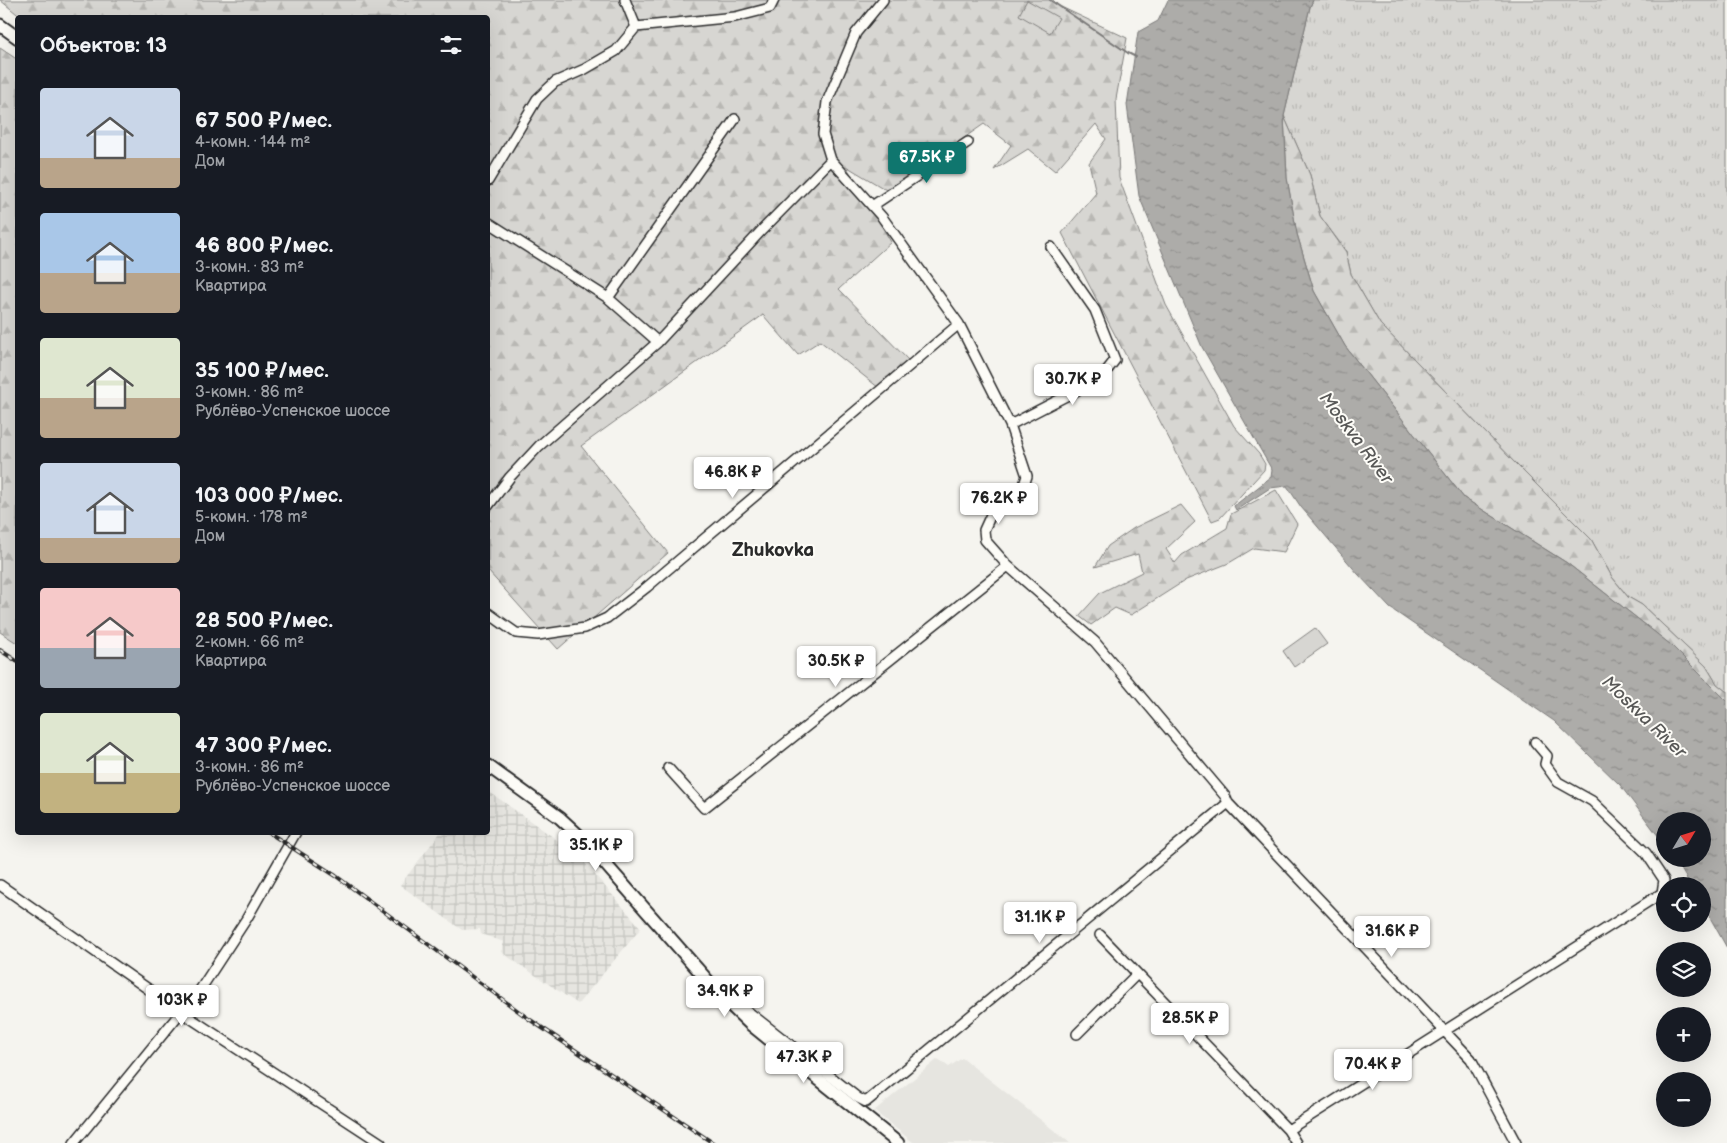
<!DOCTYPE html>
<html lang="ru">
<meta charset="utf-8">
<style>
body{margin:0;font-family:"Balsamiq Sans",sans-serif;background:#242831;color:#f1f3f6;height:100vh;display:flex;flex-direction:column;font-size:19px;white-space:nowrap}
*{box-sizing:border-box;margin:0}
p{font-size:16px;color:#9ea1a6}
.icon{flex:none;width:28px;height:28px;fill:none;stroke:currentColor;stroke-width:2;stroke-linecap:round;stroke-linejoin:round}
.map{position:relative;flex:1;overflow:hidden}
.panel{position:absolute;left:15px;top:15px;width:475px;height:820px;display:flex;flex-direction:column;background:#171b24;border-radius:5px;box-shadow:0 5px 20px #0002}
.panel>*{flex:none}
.needle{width:32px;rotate:52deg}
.buttons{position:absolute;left:1656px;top:812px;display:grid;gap:10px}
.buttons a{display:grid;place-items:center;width:55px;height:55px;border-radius:50%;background:#171b24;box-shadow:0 5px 20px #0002;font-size:25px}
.price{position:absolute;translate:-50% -42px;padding:0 11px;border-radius:5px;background:#fff;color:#222;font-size:16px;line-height:32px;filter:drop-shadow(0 1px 2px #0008)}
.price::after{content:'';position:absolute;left:50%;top:30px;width:15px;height:11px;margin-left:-8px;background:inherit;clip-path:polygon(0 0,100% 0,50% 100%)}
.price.selected{background:#0f766e;color:#fff}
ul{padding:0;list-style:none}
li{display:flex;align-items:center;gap:15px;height:125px;padding:0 25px}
li span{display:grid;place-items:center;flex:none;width:140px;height:100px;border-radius:5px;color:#555}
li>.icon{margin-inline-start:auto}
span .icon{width:60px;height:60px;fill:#fffc;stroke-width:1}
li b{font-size:21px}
h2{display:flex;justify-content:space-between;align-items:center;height:60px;padding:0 25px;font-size:21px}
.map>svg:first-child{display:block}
</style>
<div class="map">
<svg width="1727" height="1143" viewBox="0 0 1727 1143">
<defs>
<pattern id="industrial-grid" width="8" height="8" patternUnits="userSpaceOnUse" patternTransform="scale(1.25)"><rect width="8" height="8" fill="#e6e5e0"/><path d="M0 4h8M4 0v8" fill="none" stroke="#c5c5c0"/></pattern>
<pattern id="grass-tufts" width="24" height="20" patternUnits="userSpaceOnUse" patternTransform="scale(1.25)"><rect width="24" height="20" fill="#d7d6d2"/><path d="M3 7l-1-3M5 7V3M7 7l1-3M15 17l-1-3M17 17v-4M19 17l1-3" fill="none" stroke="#b9b8b4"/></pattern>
<pattern id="forest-firs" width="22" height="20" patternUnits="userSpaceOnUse" patternTransform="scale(1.25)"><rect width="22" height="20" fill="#d7d6d2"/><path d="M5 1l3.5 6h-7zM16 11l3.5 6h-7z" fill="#b9b8b4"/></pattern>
<pattern id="water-ripples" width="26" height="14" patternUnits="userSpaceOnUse" patternTransform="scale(1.25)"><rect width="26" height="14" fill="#adaca9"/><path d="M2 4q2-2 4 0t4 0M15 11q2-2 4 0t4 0" fill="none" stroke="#8d8c8a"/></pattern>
</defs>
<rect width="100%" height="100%" fill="#f5f4ef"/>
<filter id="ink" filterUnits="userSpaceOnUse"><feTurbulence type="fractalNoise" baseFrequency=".02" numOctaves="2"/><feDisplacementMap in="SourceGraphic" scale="10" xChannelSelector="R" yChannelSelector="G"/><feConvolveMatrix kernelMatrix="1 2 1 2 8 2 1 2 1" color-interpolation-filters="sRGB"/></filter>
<g filter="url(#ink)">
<path fill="#e6e5e0" d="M962,1058L1070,1143H914L874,1111L938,1059L949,1067Z"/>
<path fill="url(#industrial-grid)" d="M488,791L577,854L641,928L578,1004L501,952L504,942L481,934L480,929L462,930L400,885L440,833L488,832Z"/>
<path fill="url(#grass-tufts)" stroke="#81807e" d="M1313,0H1727V692L1717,684L1706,666L1642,605L1628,597L1612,577L1591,539L1515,463L1380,324L1351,274L1346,251L1320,216L1310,175L1284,116L1310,7Z"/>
<path fill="url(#forest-firs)" stroke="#81807e" d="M0,0H1053L1059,6L1127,38L1116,99L1119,178L1166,305L1234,426L1259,454L1265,464L1264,470L1220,518L1212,521L1062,233L1096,193L1089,163L1106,139L1096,124L1055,171L1028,149L994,170L1011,145L984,124L888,191L846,166L891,242L839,289L911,363L879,388L820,341L798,355L763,315L581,446L668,553L558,649L488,571V18H22Z
M0,48L18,60L17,643L0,632Z
M1284,116L1310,175L1320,216L1346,252L1351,274L1380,324L1515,463L1591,539L1612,577L1628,597L1642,605L1706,666L1717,684L1727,692V701L1671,645L1567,563L1464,498L1345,346L1314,291L1297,234L1287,178Z
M1276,490L1297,524L1284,552L1254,548L1229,563L1186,580L1131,615L1115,608L1091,625L1079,616L1100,593L1142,572L1138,554L1095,567L1108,546L1134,528L1181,505L1195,522L1166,549L1175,563L1182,555L1227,528L1231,514Z"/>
<path fill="#d7d6d2" stroke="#81807e" d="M1027,0L1059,18L1050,33L1019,15Z
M1315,628L1327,644L1294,667L1283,651Z"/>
<path fill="url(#water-ripples)" stroke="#797877" d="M1168,0H1313L1310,7L1284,116L1287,178L1297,234L1314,291L1345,346L1464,498L1567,563L1671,645L1727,701V948L1703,905L1702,886H1691L1675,859H1702V821H1665V845L1620,785L1554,721L1390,608L1358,574L1301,507L1287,486L1270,488L1236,510L1234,506L1271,477L1272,470L1202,347L1139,196L1127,105L1138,32L1158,21Z"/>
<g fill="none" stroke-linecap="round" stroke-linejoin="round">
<path stroke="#797877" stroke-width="2" d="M1050,0L1128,53L1136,57"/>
<g stroke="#2b2b2b" stroke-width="12">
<path id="minor" d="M625,0L636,27
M831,160L882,217L959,324L1010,425L1027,476L1024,485L994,508L984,530L985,540L1008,566L1095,642L1225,796L1228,803L1471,1059L1516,1143
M488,181L537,99L555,82L585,69L616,51L636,27L735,17L770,8L774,0
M872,206L968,142
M488,222L608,298L735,119
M608,298L658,342
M1010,425L1101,378L1115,360L1095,310L1051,247
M488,506L510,477L539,446L658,342L762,230L831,160L823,134L827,102L856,33L883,0
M488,613L516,633L538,635L585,628L607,618L647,587L959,324
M668,768L704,808L1008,566
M0,885L181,1012L381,1143
M1100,935L1288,1130L1296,1143
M727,995L858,1098L866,1102L1228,803
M1077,1034L1137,974
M1288,1130L1662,893L1664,880L1646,853L1592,801L1558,782L1545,764L1547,756L1535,742
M74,1143L181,1012L198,993L247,918L296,832"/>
</g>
<g stroke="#2b2b2b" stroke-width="15">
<path id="major" d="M0,25L18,38
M488,766L560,818L586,842L722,997L750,1024L898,1143"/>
</g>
<use href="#minor" stroke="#fdfcf7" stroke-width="9"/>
<use href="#major" stroke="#fdfcf7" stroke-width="11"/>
<g stroke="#2b2b2b" stroke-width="4">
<path id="rail" d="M0,650L18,662
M268,832L336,876L529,1019L713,1143"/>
</g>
<use href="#rail" stroke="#fdfcf7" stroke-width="2" stroke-dasharray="5.5" stroke-linecap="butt"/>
</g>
</g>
<g text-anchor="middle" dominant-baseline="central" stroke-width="4" stroke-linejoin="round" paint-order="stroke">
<g font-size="18" font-style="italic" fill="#585857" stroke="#fdfcf7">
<text transform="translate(1356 438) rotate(53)">Moskva River</text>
<text transform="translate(1644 717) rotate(44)">Moskva River</text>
</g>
<g font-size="19" font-weight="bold" fill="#2b2b2b" stroke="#fdfcf7">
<text x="773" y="550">Zhukovka</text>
</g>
</g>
</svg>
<div class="buttons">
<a><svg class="needle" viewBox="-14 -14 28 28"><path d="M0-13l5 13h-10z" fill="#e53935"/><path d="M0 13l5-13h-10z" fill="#9ea1a6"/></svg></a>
<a><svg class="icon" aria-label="locate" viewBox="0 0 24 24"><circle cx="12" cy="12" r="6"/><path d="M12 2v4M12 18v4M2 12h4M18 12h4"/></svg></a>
<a><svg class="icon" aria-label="layers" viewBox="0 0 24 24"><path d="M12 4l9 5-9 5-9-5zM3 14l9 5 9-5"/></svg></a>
<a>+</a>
<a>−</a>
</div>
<b class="price selected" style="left:927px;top:184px">67.5K ₽</b>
<b class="price" style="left:1073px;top:406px">30.7K ₽</b>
<b class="price" style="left:733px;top:499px">46.8K ₽</b>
<b class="price" style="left:999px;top:525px">76.2K ₽</b>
<b class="price" style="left:836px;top:688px">30.5K ₽</b>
<b class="price" style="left:596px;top:872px">35.1K ₽</b>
<b class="price" style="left:1040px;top:944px">31.1K ₽</b>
<b class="price" style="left:1392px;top:958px">31.6K ₽</b>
<b class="price" style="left:725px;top:1018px">34.9K ₽</b>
<b class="price" style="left:182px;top:1027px">103K ₽</b>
<b class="price" style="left:1190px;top:1045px">28.5K ₽</b>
<b class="price" style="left:804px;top:1084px">47.3K ₽</b>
<b class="price" style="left:1373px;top:1091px">70.4K ₽</b>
<section class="panel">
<h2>Объектов: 13<svg class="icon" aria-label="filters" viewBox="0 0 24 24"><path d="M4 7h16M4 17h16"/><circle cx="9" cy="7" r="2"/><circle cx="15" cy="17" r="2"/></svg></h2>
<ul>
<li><span style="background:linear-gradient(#c9d6e8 70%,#b9a48a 0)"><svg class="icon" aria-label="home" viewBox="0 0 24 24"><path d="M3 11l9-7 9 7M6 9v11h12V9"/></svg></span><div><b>67 500 ₽/мес.</b><p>4-комн. · 144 m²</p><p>Дом</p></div></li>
<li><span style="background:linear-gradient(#a9c7e8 60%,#b9a48a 0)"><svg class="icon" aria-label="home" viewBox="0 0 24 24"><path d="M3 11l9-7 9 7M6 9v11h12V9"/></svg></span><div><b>46 800 ₽/мес.</b><p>3-комн. · 83 m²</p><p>Квартира</p></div></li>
<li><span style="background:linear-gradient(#dfe7d0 60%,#b9a48a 0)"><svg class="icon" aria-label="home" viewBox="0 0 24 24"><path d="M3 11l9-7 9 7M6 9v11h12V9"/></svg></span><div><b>35 100 ₽/мес.</b><p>3-комн. · 86 m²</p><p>Рублёво-Успенское шоссе</p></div></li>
<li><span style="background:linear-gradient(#c9d6e8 75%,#b9a48a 0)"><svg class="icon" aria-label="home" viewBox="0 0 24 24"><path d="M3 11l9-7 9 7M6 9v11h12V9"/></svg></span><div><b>103 000 ₽/мес.</b><p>5-комн. · 178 m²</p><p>Дом</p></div></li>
<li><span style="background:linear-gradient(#f6c9c9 60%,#9aa5b1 0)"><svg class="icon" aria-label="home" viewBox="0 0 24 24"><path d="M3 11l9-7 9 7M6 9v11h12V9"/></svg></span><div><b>28 500 ₽/мес.</b><p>2-комн. · 66 m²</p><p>Квартира</p></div></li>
<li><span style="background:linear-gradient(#dfe7d0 60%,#c2b280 0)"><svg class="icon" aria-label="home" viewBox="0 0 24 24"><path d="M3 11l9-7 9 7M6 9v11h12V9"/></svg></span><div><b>47 300 ₽/мес.</b><p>3-комн. · 86 m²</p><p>Рублёво-Успенское шоссе</p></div></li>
</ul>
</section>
</div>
